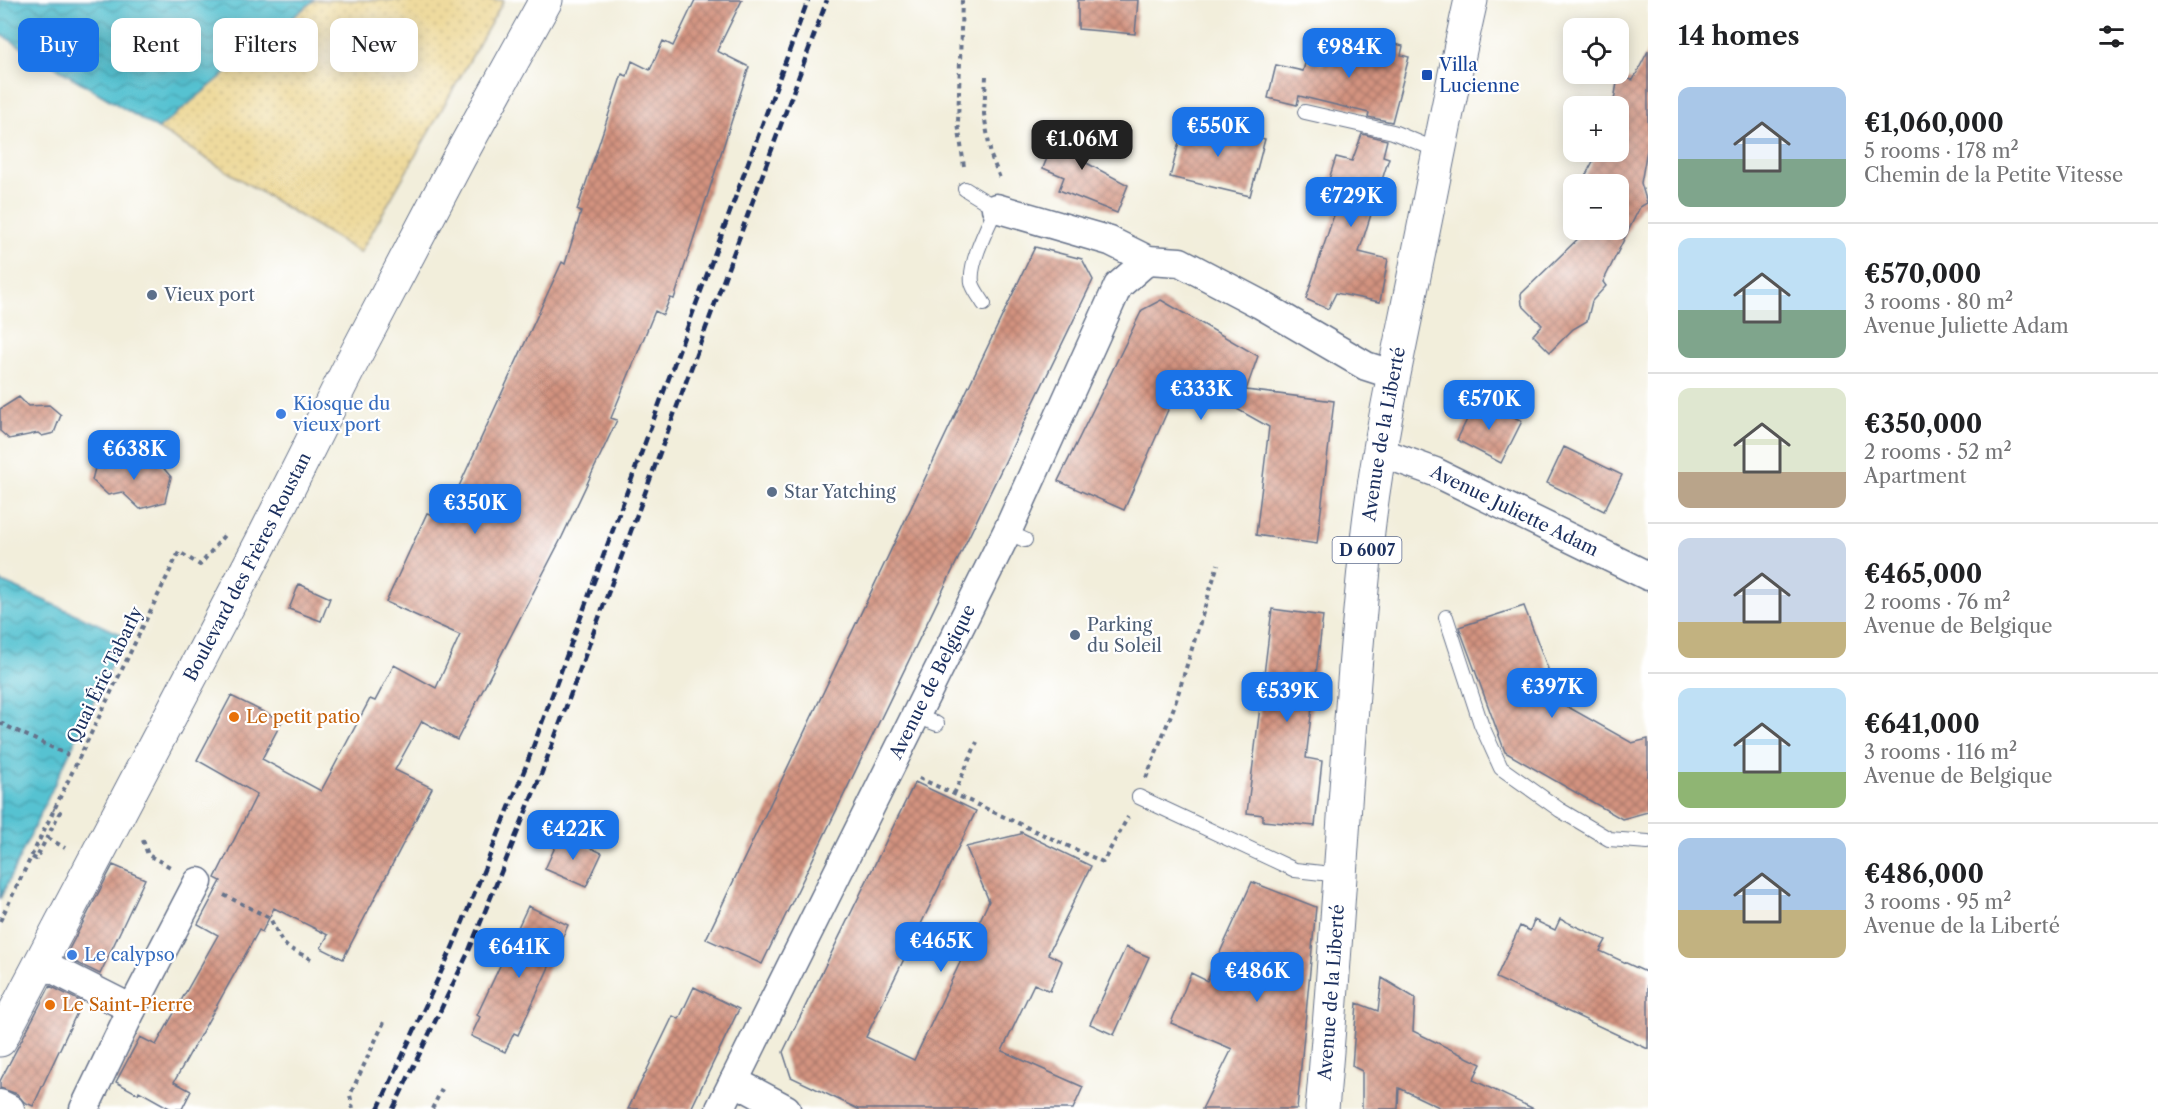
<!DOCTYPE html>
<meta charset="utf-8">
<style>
body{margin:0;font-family:"Libre Caslon Text",serif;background:#f6f6f6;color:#202124;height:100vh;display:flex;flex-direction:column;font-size:22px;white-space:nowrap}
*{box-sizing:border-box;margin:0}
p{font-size:20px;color:#757577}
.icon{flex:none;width:33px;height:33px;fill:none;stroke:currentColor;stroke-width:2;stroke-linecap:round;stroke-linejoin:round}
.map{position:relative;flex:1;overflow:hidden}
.sheet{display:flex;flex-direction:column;background:#fff;width:510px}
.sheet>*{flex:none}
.hud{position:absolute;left:18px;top:18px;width:570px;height:54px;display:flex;gap:12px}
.fabs{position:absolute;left:1563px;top:18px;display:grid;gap:12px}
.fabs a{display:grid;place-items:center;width:66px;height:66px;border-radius:12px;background:#fff;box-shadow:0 3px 15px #0003;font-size:30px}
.price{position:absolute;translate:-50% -51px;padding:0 14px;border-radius:12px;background:#1a73e8;color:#fff;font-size:20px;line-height:39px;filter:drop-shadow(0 2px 3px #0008)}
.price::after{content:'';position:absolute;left:50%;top:36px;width:18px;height:14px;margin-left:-9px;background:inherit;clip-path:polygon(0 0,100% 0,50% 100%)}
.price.active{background:#222;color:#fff}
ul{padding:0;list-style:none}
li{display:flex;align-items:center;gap:18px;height:150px;padding:0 30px}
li+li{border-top:2px solid #e0e0e0}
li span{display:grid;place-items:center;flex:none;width:168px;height:120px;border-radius:12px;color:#555}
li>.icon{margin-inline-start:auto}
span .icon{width:72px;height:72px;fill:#fffc;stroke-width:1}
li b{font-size:26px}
h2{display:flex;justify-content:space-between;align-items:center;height:72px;padding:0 30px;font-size:26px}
.tag{padding:0 21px;border-radius:12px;background:#fff;box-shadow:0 3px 15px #0003;font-size:21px;line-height:54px}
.tag.active{background:#1a73e8;color:#fff}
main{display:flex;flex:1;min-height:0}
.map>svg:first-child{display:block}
</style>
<main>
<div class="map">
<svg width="1648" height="1109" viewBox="0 0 1648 1109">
<defs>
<pattern id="sand-dots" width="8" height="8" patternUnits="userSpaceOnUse" patternTransform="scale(1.5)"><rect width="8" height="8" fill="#eeda9e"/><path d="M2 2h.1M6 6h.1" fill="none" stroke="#ccbb8a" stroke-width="1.8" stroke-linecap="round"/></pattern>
<pattern id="water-waves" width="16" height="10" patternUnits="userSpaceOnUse" patternTransform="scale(1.5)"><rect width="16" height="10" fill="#57c2d1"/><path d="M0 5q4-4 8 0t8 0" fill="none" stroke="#479ead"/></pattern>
<pattern id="building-cross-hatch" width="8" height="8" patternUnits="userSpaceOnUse" patternTransform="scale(1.5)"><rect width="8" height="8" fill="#d3937f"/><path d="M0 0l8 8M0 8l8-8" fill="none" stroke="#aa786b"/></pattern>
</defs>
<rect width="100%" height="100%" fill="#fff"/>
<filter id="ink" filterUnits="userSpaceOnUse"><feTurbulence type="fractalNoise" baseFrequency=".0167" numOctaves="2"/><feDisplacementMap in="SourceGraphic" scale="12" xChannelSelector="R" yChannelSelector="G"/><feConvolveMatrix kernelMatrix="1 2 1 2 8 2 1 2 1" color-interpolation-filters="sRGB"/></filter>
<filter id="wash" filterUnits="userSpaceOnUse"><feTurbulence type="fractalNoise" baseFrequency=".008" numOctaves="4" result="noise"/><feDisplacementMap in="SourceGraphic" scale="24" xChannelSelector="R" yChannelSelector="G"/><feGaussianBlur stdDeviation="1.35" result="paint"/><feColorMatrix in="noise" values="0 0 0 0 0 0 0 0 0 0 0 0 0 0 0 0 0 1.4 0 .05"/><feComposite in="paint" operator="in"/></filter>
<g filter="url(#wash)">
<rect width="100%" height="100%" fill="#f2eedb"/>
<path fill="url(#sand-dots)" stroke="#84847e" stroke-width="1.5" d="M314,0H504L360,253L158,129Z"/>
<path fill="url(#water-waves)" stroke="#397898" stroke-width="1.5" d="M0,0H314L158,129L0,34Z
M0,581L125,636L0,899Z"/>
<g id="blocks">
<path fill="url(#building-cross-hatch)" d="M695,0H742L717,51L749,67L674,299L670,298L663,315L655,311L611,418L617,420L562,537L457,740L422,721L395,770L432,788L343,959L321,948L328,935L274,908L262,932L259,930L174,1082L191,1091L182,1109H171L139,1091L138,1094L116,1082L140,1037L156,1045L218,935L198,924L221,881L215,878L257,794L197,760L231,696L282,721L262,759L321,791L370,699L375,701L394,665L436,688L460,635L386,602L427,513L444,519L562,262L565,264L581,212L577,210L622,74L627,76L632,61L650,70L663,41L673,46Z
M1078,0H1138L1135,34L1078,29Z
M1365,36L1403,46L1401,55L1409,57L1392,122L1368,117L1369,113L1299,96L1297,105L1268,98L1276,65L1303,71L1306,60L1323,64L1326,52L1342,56L1344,45L1362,49Z
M1648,51V144L1641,183L1647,203L1640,207L1603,282L1606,286L1592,301L1587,321L1573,329L1550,352L1533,335L1542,325L1522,305L1521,294L1587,230H1618V184H1581L1598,152H1618V110L1620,106H1613L1618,77L1633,80Z
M1185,120L1265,139L1250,196L1170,177Z
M1062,121L1086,130L1079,159L1128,185L1117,213L1059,190L1064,177L1043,168Z
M1362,134L1387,140L1383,156L1389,158L1359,252L1388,259L1380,302L1336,293L1328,309L1306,299L1335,212L1320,208L1336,157L1352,161Z
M1035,247L1082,259L1093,280L762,964L706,939Z
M1161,300L1258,356L1246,390L1334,401L1317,544L1256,535L1269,427L1182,378L1124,510L1058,481L1142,310Z
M19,397L28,406L49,405L61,415L54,433L42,436L38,433L9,439L0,431V409Z
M1477,399L1522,421L1501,463L1457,440Z
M1564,447L1622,475L1604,511L1547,483Z
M155,458L171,477L165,502L140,509L122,492L108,495L92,480L96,464L114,459L120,465Z
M299,584L330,598L321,621L289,609Z
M1524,606L1561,703L1632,743L1648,739V812L1622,819L1505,752L1459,627Z
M1272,609L1323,616L1306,758L1322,761L1315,826L1263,821V815L1247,813Z
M915,782L976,811L866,1037L914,1060L989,901L966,847L1021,834V832L1091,866L1048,954L1062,961L1050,991L1034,984L1002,1051L1083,1087L1073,1109H858L791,1077L783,1052Z
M561,834L602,853L586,887L545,869Z
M113,865L145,879L100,974L65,957Z
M1252,882L1316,907L1297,1109H1202L1232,1049L1171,1023L1191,973L1207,981Z
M528,906L568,925L518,1035L514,1033L505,1052L471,1036L480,1017L477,1015Z
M1560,919L1606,940L1600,951L1648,973V1049L1496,978L1520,926L1530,931L1534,920L1555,930Z
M1126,947L1149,957L1114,1035L1090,1024Z
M1382,978L1415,998L1413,1031L1481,1064L1473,1080L1534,1109H1443L1399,1088L1398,1109H1362V1071L1352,1066L1357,1003L1378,1011Z
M50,986L82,1002L33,1106L24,1102L17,1094L0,1088V1081Z
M694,987L739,1009L691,1109H628L673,1016L679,1019Z"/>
</g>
</g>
<g filter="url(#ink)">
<use href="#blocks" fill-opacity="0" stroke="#66728a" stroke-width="1.5"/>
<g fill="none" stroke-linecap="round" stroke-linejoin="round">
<g stroke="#66728a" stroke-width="16">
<path id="service" d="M1305,112L1393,132L1439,151
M965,189L996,208C988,226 969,263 972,282C973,289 980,297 984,304
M1007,532L1025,540
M1446,617L1481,724L1501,768L1560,810L1609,839L1648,842
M916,716L937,724
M1139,797L1295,870L1340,875"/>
</g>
<g stroke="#66728a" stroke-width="31">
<g id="minor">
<path d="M996,208L1110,241L1148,260L1180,262L1260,304L1366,366L1394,375"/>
<path id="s1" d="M1380,452L1435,472L1648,576"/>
<path d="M41,963L132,1009L84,1109"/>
<path d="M132,1009L198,882"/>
<path d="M734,1081L786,1109"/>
<path d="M0,1104L10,1109"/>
<path id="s2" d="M720,1109L1007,532L1118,286L1148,260"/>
</g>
</g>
<g stroke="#66728a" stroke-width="35">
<g id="secondary">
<path id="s3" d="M0,1040L261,543L355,356L459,158L546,0"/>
</g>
</g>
<g stroke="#66728a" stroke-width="35">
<g id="primary">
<path id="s4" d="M1322,1109C1340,916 1347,723 1368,531C1378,445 1397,360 1414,276C1433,184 1450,92 1471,0"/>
</g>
</g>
<path stroke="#66728a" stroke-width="4" stroke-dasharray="4.5 4.5" stroke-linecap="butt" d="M962,0L958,123L964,167
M986,76L984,114L991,156L1000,178
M0,723L68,755
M919,778L1103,862L1128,817
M1146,778L1174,707L1218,564
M954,794L977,742
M48,838L65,848
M143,840L148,855L172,868
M32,857L36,859L60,812L53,809
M224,895L270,918C285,948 280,944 311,959
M0,921L179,552L200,565L226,533
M353,1109L350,1095L384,1022
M432,1109L442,1089"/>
<use href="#service" stroke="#fff" stroke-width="14"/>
<use href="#minor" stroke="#fff" stroke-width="28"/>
<use href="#secondary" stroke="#fff" stroke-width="33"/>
<use href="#primary" stroke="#fff" stroke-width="33"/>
<path stroke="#1b2f5e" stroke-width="4.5" stroke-dasharray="9 4.5" stroke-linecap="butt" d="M378,1109L453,946L526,766L808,0
M393,1109L468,953L542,772L827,0"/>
</g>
</g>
<rect fill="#1a4fb4" stroke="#fff" stroke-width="2" x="1421" y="69" width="12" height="12" rx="3"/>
<g fill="#5c6f8a" stroke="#fff" stroke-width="2">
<circle cx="152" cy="295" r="6"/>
<circle cx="772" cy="492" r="6"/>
<circle cx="1075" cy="635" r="6"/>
</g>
<g fill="#3f7fe0" stroke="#fff" stroke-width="2">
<circle cx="281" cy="414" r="6"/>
<circle cx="72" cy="955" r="6"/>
</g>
<g fill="#e8710a" stroke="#fff" stroke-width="2">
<circle cx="234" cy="717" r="6"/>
<circle cx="50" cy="1005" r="6"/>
</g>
<g text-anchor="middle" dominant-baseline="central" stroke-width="4.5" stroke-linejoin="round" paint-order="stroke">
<rect fill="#fff" stroke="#5f6d8e" stroke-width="1.5" x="1332.5" y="537" width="69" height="26" rx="4.5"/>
<g font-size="16" font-weight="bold" fill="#1b2f5e">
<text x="1367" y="550">D 6007</text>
</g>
<g font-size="18" fill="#164399" stroke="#fff" text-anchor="start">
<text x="1439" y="65">Villa<tspan x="1439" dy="21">Lucienne</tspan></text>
</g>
<g font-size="18" fill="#4e5e75" stroke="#fff" text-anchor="start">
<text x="164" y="295">Vieux port</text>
<text x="784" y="492">Star Yatching</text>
<text x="1087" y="625">Parking<tspan x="1087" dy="21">du Soleil</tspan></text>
</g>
<g font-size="18" fill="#366cbe" stroke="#fff" text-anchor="start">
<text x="293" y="404">Kiosque du<tspan x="293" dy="21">vieux port</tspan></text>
<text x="84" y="955">Le calypso</text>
</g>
<g font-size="18" fill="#1b2f5e" stroke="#fff">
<text stroke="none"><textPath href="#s4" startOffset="678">Avenue de la Liberté</textPath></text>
<text stroke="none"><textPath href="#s1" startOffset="147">Avenue Juliette Adam</textPath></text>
<text stroke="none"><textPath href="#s3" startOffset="534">Boulevard des Frères Roustan</textPath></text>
<text transform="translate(105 675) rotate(-64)">Quai Éric Tabarly</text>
<text stroke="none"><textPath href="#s2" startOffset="477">Avenue de Belgique</textPath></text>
<text stroke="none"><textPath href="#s4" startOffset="117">Avenue de la Liberté</textPath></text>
</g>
<g font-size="18" fill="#c56008" stroke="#fff" text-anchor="start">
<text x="246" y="717">Le petit patio</text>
<text x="62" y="1005">Le Saint-Pierre</text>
</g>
</g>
</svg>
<div class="fabs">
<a><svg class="icon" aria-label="locate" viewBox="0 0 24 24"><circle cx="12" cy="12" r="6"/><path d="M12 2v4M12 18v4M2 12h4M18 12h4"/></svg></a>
<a>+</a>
<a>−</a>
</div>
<b class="price" style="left:1349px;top:79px">€984K</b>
<b class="price" style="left:1218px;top:158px">€550K</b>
<b class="price active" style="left:1082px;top:171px">€1.06M</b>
<b class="price" style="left:1351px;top:228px">€729K</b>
<b class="price" style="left:1201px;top:421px">€333K</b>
<b class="price" style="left:1489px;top:431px">€570K</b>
<b class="price" style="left:134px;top:481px">€638K</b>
<b class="price" style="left:475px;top:535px">€350K</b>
<b class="price" style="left:1552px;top:719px">€397K</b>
<b class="price" style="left:1287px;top:723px">€539K</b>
<b class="price" style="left:573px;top:861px">€422K</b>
<b class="price" style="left:941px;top:973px">€465K</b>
<b class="price" style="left:519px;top:979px">€641K</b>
<b class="price" style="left:1257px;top:1003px">€486K</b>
<div class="hud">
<a class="tag active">Buy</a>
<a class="tag">Rent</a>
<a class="tag">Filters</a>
<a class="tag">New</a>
</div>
</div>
<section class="sheet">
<h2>14 homes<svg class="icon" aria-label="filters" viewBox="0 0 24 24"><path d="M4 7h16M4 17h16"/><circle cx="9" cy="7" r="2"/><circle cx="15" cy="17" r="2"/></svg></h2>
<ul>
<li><span style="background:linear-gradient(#a9c7e8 60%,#7fa58c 0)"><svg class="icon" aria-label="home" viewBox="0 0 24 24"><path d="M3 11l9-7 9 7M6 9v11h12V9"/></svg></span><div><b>€1,060,000</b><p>5 rooms · 178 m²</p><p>Chemin de la Petite Vitesse</p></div></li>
<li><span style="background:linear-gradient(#bfe0f5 60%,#7fa58c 0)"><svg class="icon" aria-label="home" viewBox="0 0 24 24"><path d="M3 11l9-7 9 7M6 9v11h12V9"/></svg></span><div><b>€570,000</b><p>3 rooms · 80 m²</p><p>Avenue Juliette Adam</p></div></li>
<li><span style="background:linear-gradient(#dfe7d0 70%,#b9a48a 0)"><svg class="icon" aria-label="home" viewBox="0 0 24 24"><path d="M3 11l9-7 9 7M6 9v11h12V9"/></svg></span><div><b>€350,000</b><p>2 rooms · 52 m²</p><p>Apartment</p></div></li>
<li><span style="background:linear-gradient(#c9d6e8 70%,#c2b280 0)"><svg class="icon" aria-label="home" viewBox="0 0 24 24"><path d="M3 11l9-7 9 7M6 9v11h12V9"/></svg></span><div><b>€465,000</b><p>2 rooms · 76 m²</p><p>Avenue de Belgique</p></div></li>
<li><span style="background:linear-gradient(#bfe0f5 70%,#8fb573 0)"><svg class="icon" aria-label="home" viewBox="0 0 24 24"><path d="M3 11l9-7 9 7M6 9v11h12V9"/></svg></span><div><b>€641,000</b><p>3 rooms · 116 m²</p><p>Avenue de Belgique</p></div></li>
<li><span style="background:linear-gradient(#a9c7e8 60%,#c2b280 0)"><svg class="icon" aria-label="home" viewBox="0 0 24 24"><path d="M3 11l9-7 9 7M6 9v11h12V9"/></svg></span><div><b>€486,000</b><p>3 rooms · 95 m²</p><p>Avenue de la Liberté</p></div></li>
</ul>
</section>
</main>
